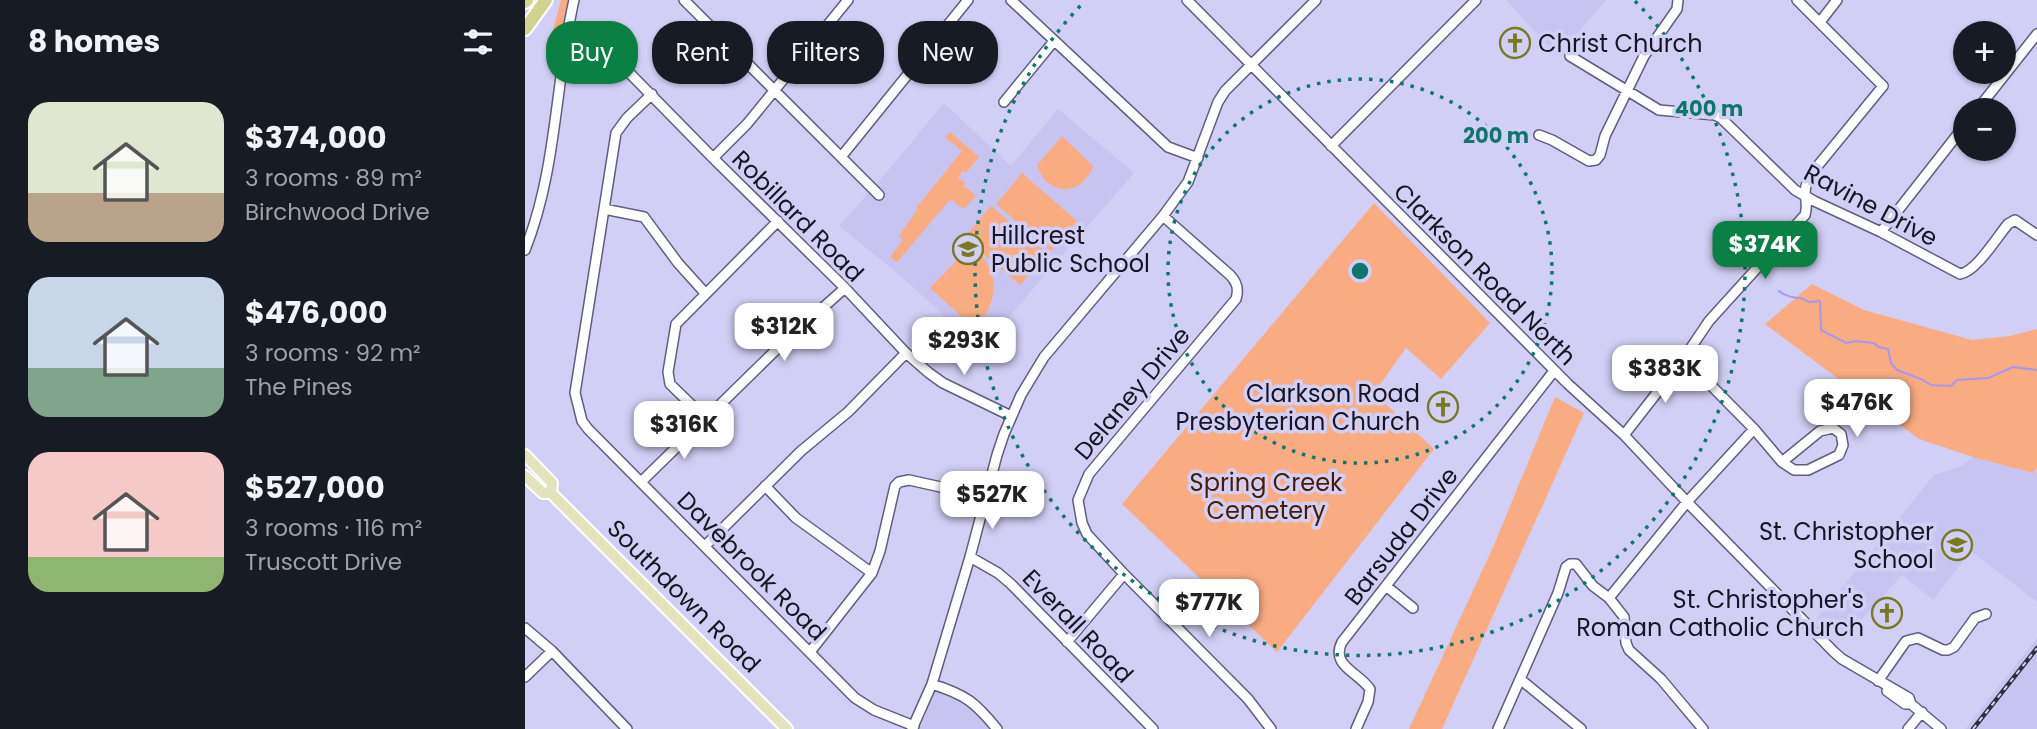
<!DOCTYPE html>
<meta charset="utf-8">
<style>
body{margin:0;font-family:Poppins,sans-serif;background:#242831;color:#f1f3f6;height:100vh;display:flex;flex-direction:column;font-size:26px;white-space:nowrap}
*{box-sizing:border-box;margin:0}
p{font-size:23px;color:#9ea1a6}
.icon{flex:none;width:38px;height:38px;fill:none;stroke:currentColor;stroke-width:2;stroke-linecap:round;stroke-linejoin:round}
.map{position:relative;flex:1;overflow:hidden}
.panel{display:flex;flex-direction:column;background:#171b24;width:525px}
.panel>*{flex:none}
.top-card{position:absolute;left:21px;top:21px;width:665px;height:63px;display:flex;gap:14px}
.tools{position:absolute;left:1428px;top:21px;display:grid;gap:14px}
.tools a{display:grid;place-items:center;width:63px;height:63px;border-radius:50%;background:#171b24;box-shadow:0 2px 5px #0004;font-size:35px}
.price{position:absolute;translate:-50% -60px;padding:0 16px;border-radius:14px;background:#fff;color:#222;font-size:23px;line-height:46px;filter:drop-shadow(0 2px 4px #0008)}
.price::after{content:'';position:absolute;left:50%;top:42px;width:21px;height:16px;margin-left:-10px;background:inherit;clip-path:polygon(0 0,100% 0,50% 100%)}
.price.current{background:#0b8043;color:#fff}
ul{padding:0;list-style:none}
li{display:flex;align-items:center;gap:21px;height:175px;padding:0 28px}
li span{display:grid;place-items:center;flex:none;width:196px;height:140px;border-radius:21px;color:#555}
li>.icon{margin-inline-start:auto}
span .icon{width:84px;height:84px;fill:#fffc;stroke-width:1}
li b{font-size:30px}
h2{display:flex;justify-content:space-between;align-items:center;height:84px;padding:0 28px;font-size:30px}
.chip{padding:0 24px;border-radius:28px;background:#171b24;box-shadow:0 2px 5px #0004;font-size:24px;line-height:63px}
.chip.current{background:#0b8043;color:#fff}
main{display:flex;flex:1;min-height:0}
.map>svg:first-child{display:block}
</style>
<main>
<section class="panel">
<h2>8 homes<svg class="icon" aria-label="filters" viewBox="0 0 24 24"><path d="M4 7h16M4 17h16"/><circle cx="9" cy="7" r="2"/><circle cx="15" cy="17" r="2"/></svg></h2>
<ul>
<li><span style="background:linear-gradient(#dfe7d0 65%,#b9a48a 0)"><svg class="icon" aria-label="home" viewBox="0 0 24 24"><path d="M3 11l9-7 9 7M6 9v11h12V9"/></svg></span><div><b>$374,000</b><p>3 rooms · 89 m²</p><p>Birchwood Drive</p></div></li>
<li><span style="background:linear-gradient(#c9d6e8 65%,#7fa58c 0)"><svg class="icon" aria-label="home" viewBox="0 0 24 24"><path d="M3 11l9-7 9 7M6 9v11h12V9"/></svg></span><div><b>$476,000</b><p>3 rooms · 92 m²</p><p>The Pines</p></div></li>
<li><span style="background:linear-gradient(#f6c9c9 75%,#8fb573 0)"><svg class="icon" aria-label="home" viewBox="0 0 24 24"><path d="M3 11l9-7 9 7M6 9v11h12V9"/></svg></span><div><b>$527,000</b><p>3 rooms · 116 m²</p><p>Truscott Drive</p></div></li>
</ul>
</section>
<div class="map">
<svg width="1512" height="729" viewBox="0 0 1512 729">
<rect width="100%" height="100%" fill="#d2cff6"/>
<path fill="#c8c4f2" d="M981,0H1081L1033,56Z
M419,103L486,166L533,109L609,173L456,349L371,272L314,226L361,173Z
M1448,457L1508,473L1512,468V602L1446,551L1408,600L1377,575L1318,641L1292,618L1409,475L1436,466Z
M1512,638V729H1440Z
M411,690L433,696L442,703L464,729H394Z"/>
<path fill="#f9ac82" d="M36,0H45L36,52L23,48Z
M425,132L454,157L441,173L438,171L433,178L440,183L439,188H442L451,196L439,209L430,203L429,200L424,201L372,262L365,257L378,240L374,236L392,210L391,208L437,151L420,137Z
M537,136L568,166C558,197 521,197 512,165Z
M497,173L552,221L526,251L471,204Z
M849,203L965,323L916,379L881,348L849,393L909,449L752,652L597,504Z
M466,206L522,253L495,285L439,238Z
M446,246C467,261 475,286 463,310C460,316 452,321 447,326L405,288Z
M1287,284L1339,310L1447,340L1485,336L1512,329V468L1508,473L1448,457L1394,439L1240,324Z
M1030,397L1059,413L917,729H884L969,545Z"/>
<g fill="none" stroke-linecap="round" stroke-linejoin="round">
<path stroke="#a498f2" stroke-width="2" d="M1254,291C1266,301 1275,295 1284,302L1295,301L1296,330L1321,343L1331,341L1349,343L1353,347L1363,349L1366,363L1372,370L1396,379L1406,385L1426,386L1432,380L1463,378L1488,367L1512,370"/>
<g stroke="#605d7f" stroke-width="12">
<path id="minor" d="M159,0L354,195
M486,0L643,147L673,158
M662,0L1043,384L1099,435L1162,502L1309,652L1317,659L1384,698L1386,704L1416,729
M1295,22L1312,0
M43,31L67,38L76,44L188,158L320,288L381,353L404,373L418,383L486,416
M1045,56L1134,110L1190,115L1196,118L1270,190L1289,201L1356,232L1435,274C1451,272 1472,237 1483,224L1490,220L1512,235
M127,94L102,118L91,133L50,393L57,421L63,429L330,698L349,710L389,726
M479,102L529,41
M1452,110L1512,34
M1014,135L1027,140L1064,161L1071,160L1075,155L1080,136L1119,56L1152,9L1153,0
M806,146L951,0
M316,157L443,0
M188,158L222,124L323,0
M79,209L119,217L153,263L180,293
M638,216L705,275C712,282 714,289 711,299L564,474L553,500L557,523L562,534L599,574L723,699L746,729
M1356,232L1440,125
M0,250C32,170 30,83 49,0
M1159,358L1229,429L1257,462L1269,470H1283L1314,455L1318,445L1316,434L1308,428L1295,431L1257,462
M180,418L145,384L143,372L151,324L253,221
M1099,435L1159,358L1184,321L1280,215C1285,198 1274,196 1286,174L1358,86L1272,0
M116,482L257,344L320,288
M240,486L271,518L347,573
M180,546L276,451L323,412L381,353
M445,557L473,573L486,584L628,729
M861,586L888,608
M1084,598L1162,502L1229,429
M0,628L27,651L102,729
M542,642L599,574
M285,652L347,573L355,551L370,486L374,482L384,480L461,497
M0,677L27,651
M995,679L1056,729
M1353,681L1381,641L1393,638L1418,650H1423L1429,647L1450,618L1461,614
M407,684C441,695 450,702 472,729
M1362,691L1380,704H1386
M387,729L407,684L445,557L472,455L479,434L496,395L519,357L638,216L663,182L693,102L700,91L791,0
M831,729L843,702L845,689C833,672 805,665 817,642L1029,371
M973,729L1033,593L1041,567L1045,564H1051L1068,586L1084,598L1099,617L1101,643L1104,650L1136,679L1178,729
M1383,729L1397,712"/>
</g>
<g stroke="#fff" stroke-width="14">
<path id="major" d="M0,455L27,483L26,493
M0,476L18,493H26L262,729"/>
</g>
<g stroke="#fff" stroke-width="16">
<path id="highway" d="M0,2L2,0
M0,29L21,0"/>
</g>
<use href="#minor" stroke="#fff" stroke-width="9"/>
<use href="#major" stroke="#e3e4bb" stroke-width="10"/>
<use href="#highway" stroke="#d1d28d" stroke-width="12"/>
<g stroke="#2f2d3e" stroke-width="4.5">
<path id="rail" d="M1448,729L1512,648"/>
</g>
<use href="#rail" stroke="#d2cff6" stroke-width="2" stroke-dasharray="5" stroke-linecap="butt"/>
</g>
<g fill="none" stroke="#0f766e" stroke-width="3.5" stroke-dasharray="3.5 7">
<circle cx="835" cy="271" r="192"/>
<path d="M1110 1A385 385 0 1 1 560 1"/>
</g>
<defs>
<g id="church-ring" transform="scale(1.575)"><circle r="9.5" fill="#d2cff6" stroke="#797920" stroke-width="1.5"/><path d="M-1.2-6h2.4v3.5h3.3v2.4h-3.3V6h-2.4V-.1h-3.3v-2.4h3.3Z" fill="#797920"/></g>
<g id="school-ring" transform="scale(1.575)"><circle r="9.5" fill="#d2cff6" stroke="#797920" stroke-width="1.5"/><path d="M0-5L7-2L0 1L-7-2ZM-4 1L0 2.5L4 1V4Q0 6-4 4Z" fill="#797920"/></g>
</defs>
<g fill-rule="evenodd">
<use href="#church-ring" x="990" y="43"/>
<use href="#school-ring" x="443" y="249"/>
<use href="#church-ring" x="918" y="407"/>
<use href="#school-ring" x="1432" y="545"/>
<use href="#church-ring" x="1362" y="613"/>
</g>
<g text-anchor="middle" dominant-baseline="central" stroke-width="7" stroke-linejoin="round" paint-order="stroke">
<g font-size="24" fill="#171523" stroke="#d2cff6" text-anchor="end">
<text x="1013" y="43" text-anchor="start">Christ Church</text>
<text x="466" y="235" text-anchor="start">Hillcrest<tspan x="466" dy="28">Public School</tspan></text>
<text x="895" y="393">Clarkson Road<tspan x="895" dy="28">Presbyterian Church</tspan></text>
<text x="1409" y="531">St. Christopher<tspan x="1409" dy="28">School</tspan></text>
<text x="1339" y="599">St. Christopher's<tspan x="1339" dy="28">Roman Catholic Church</tspan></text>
</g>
<g font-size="24" fill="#171523" stroke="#d2cff6">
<text transform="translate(1346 205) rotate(28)">Ravine Drive</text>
<text transform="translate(273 216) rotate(45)">Robillard Road</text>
<text transform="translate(960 274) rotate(45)">Clarkson Road North</text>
<text transform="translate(607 393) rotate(-50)">Delaney Drive</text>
<text transform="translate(876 536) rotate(-52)">Barsuda Drive</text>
<text transform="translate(227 566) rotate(45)">Davebrook Road</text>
<text transform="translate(159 596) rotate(45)">Southdown Road</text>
<text transform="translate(553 626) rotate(46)">Everall Road</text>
</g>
<g font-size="24" fill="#471c00" stroke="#d2cff6">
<text x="741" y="482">Spring Creek<tspan x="741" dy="28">Cemetery</tspan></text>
</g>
</g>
<circle cx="835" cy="271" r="10" fill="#0f766e" stroke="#d2cff6" stroke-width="3.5"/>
<g font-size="21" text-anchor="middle" font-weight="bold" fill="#0f766e" stroke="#d2cff6" stroke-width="7" stroke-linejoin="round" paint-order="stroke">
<text x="1184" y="116">400 m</text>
<text x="971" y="143">200 m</text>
</g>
</svg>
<div class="tools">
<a>+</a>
<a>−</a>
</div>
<b class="price current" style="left:1240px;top:281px">$374K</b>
<b class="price" style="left:259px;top:363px">$312K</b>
<b class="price" style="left:439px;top:377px">$293K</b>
<b class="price" style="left:1140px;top:405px">$383K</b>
<b class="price" style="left:1332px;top:439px">$476K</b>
<b class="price" style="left:159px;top:461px">$316K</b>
<b class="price" style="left:467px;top:531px">$527K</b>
<b class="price" style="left:684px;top:639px">$777K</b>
<div class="top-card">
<a class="chip current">Buy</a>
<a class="chip">Rent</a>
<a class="chip">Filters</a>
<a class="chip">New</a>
</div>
</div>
</main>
